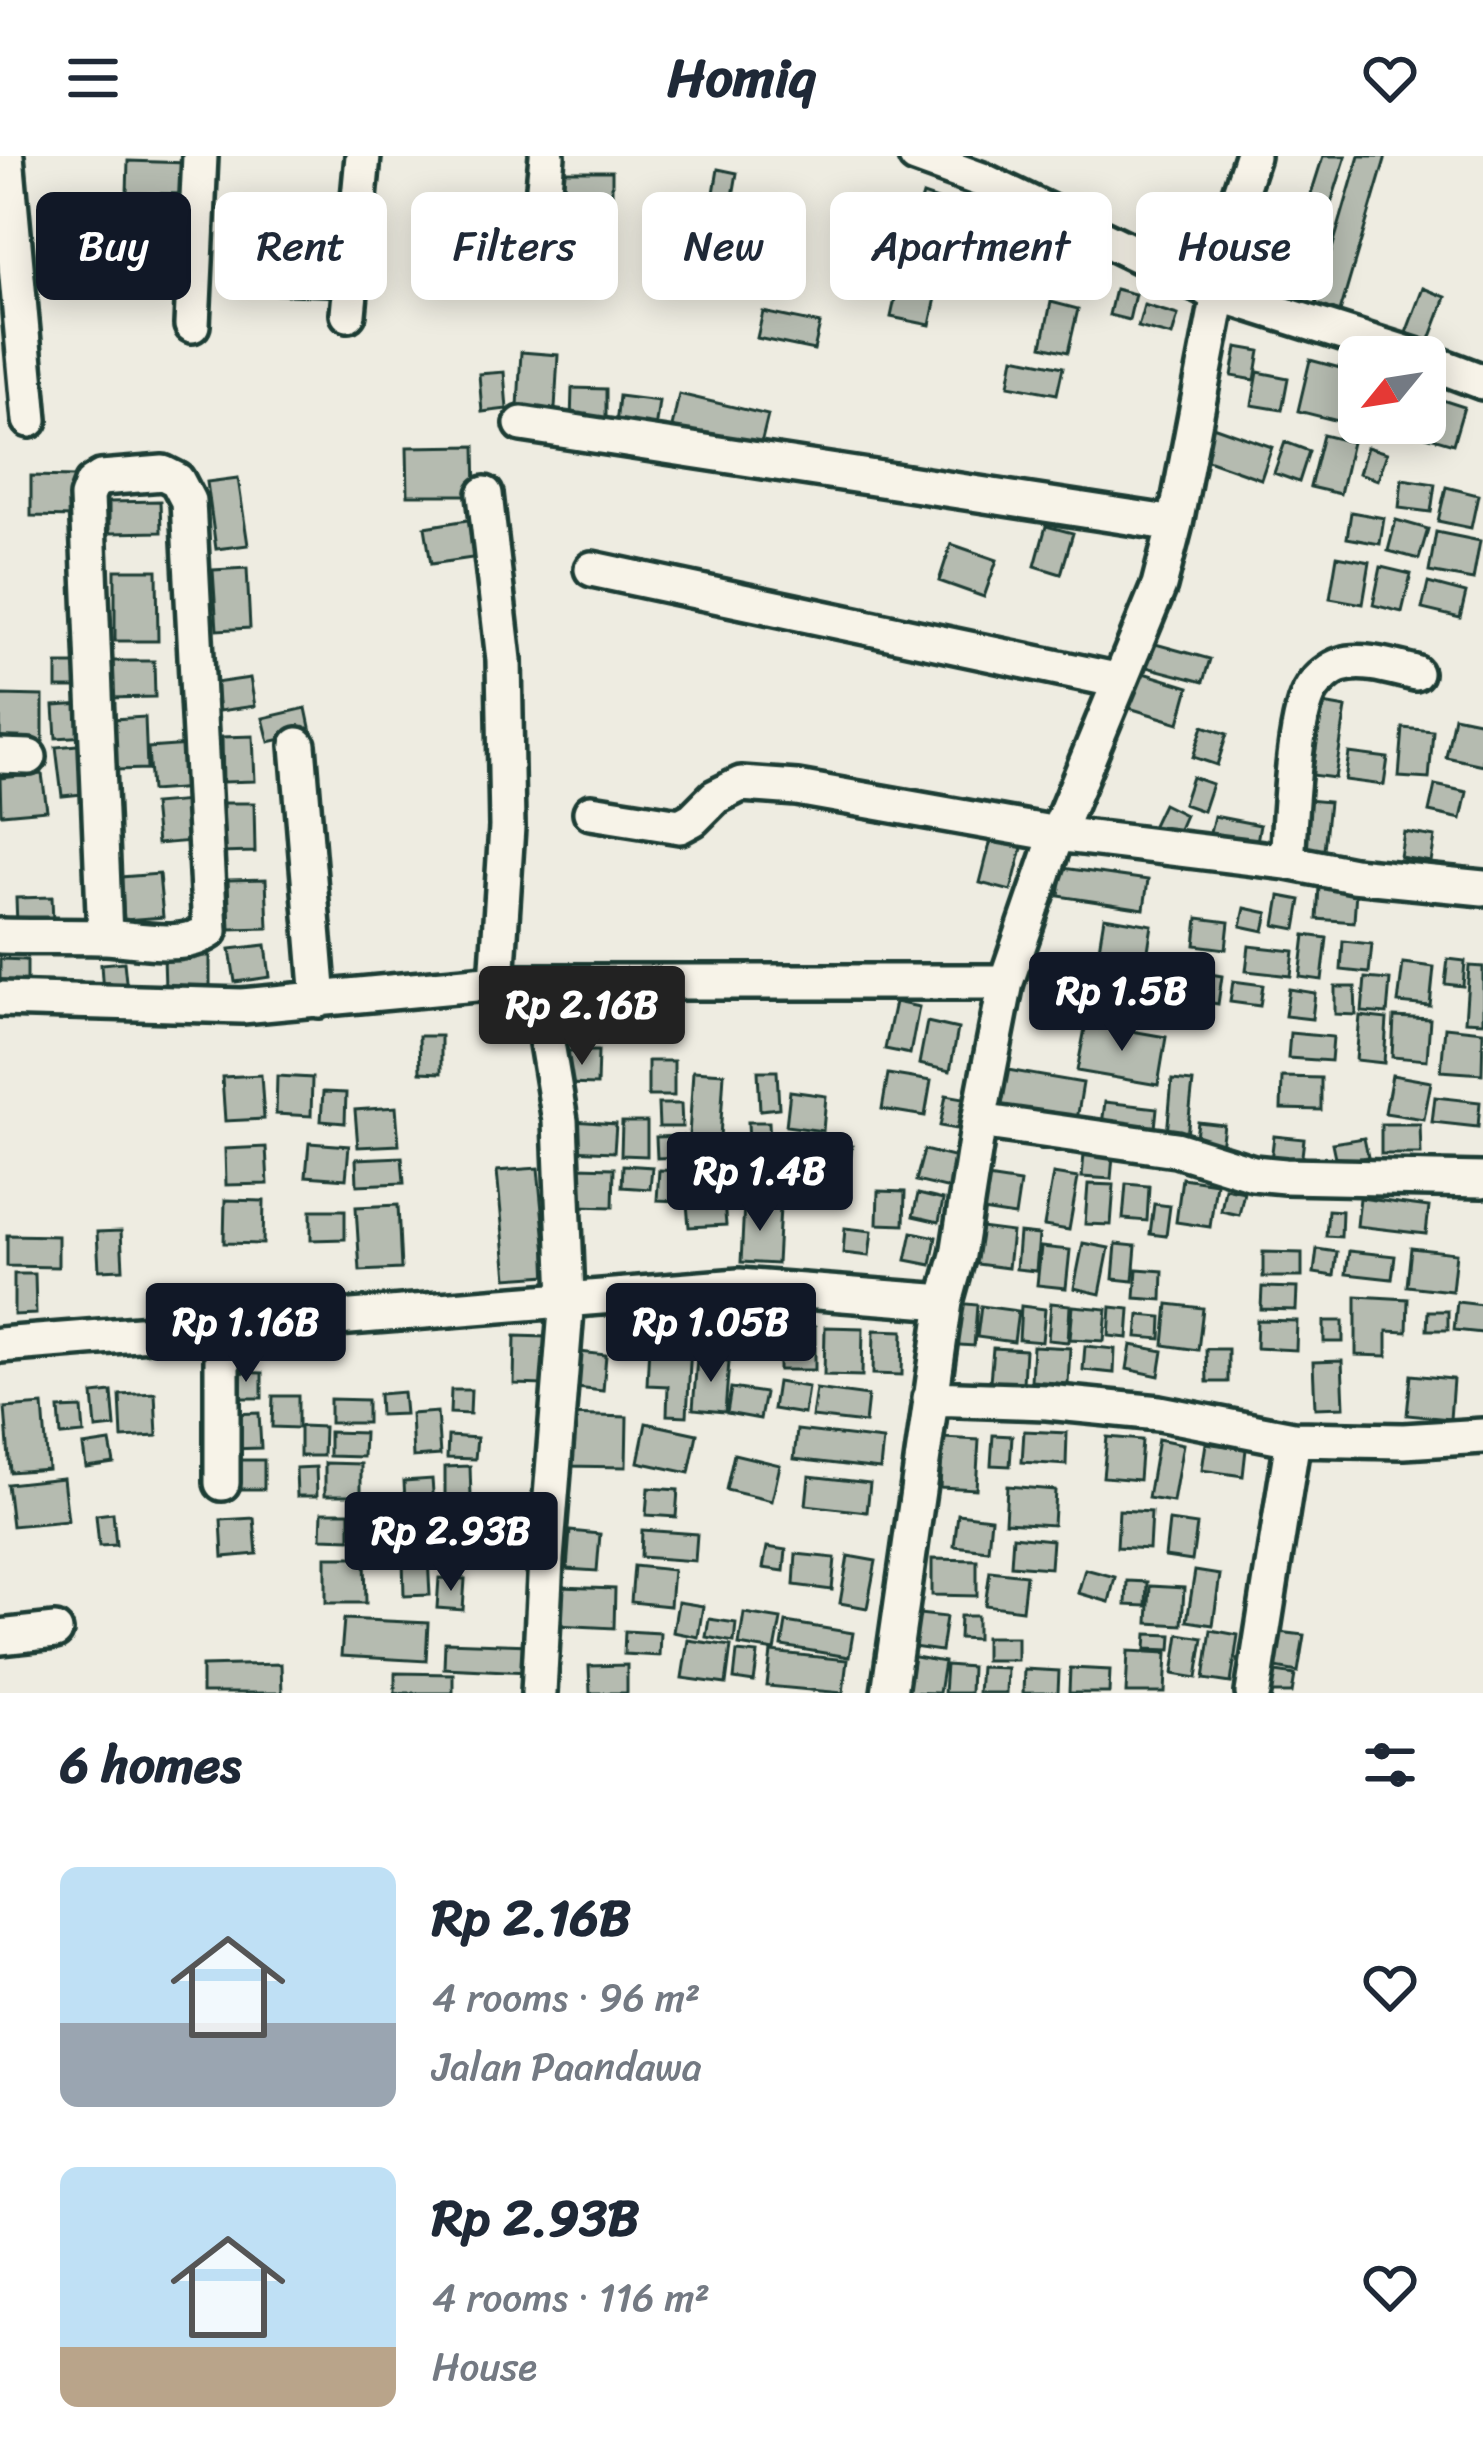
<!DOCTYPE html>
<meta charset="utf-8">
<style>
body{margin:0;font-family:Sriracha,sans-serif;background:#f6f6f7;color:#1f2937;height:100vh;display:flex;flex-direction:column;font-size:45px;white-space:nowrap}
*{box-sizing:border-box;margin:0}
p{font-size:39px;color:#747a83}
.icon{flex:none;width:66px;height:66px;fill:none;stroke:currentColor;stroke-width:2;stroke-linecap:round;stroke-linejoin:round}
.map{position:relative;height:1537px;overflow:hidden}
.panel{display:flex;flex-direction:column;background:#fff;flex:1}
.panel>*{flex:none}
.hud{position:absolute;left:36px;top:36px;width:1413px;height:108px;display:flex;gap:24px}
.needle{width:78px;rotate:240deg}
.buttons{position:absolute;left:1338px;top:180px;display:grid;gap:24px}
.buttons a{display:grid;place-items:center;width:108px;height:108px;border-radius:18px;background:#fff;box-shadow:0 6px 30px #0003;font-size:60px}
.price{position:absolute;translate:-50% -102px;padding:0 27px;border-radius:12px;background:#111827;color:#fff;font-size:39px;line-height:78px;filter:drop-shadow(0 3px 6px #0008)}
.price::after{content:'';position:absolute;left:50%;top:72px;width:36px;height:27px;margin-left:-18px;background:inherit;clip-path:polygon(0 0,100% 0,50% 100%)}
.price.selected{background:#222;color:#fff}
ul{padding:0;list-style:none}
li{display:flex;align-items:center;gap:36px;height:300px;padding:0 60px}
li span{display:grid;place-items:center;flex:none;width:336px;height:240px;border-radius:18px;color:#555}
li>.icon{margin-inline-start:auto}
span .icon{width:144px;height:144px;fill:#fffc;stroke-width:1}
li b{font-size:51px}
h2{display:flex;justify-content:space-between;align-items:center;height:144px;padding:0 60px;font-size:51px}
.chip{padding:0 42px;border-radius:18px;background:#fff;box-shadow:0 6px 30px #0003;font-size:42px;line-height:108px}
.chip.selected{background:#111827;color:#fff}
header{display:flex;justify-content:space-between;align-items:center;height:156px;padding:0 60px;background:#fff;font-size:54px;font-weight:700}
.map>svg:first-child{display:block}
</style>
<header><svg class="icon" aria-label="menu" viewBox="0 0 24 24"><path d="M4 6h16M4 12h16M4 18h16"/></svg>Homiq<svg class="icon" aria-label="heart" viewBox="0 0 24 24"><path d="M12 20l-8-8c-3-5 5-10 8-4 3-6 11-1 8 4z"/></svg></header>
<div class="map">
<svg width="1483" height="1537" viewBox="0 0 1483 1537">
<rect width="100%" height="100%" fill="#eeece1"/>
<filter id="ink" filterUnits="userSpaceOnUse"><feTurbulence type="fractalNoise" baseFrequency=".00833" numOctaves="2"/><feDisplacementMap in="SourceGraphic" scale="24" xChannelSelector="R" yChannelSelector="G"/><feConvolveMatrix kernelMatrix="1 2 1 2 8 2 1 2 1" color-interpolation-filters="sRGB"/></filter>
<g filter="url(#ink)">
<path fill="#b5bbb0" stroke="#1f3d34" stroke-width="3" d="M1323,0H1346L1300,145L1279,139Z
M1359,0H1386L1340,156L1316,148Z
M128,5L187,7V38L127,37Z
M718,13L737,17L732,46L713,43Z
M564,15H612V64H564Z
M923,39L955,50L945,82L913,71Z
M681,46L725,54L718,94L674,86Z
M311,55L343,56L342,88L311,87Z
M913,84L946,91L940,122L907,116Z
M262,103L341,105V141L261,138Z
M898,129L937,137L930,169L891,161Z
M1423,132L1446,141L1429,186L1406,177Z
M1115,133L1135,138L1129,164L1109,159Z
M1051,146L1078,153L1068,196L1042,190Z
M1144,149L1178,159L1172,180L1138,171Z
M763,156L820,168L814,194L757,182Z
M1237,191L1260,195L1255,224L1232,220Z
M521,196L558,199L555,253L518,251Z
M1014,201L1063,211L1057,238L1009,229Z
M1310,204L1359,217V247L1354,269L1298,255Z
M504,216L507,253L482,256L479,218Z
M1258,216L1288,222L1282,254L1252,249Z
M572,232L606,233V268L571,266Z
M679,238L768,259L759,296L671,276Z
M619,240L659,245L655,274L616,269Z
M1436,242L1464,251L1453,288L1426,280Z
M1207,268L1272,291L1261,323L1196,300Z
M1323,279L1352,286L1340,338L1310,331Z
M1285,286L1309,295L1299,326L1274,317Z
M475,290L476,339H408L407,291Z
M1367,291L1387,297L1378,324L1359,317Z
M31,320L74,321V361L31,360Z
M238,322L248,389L216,393L207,326Z
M1402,323L1435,328L1431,356L1399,352Z
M1446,331L1478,339L1471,372L1438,365Z
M160,345L161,376L109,377V346Z
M1351,356L1384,362L1380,388L1347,382Z
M480,362L486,400L431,408L425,371Z
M1396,364L1428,373L1419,403L1388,395Z
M1046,370L1073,377L1061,418L1035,410Z
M1436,376L1480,385L1473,424L1429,416Z
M951,388L997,404L984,441L939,425Z
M1337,400L1370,406L1363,448L1330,442Z
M1381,411L1411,418L1402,456L1373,449Z
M247,412L250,472L217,474L213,414Z
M115,414H157L158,485H115Z
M1428,427L1466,437L1460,462L1422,453Z
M1141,484L1210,503L1203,526L1135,508Z
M109,505H154L155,541L109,542Z
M57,508H91V532H57Z
M1127,512L1189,531L1179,567L1116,548Z
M250,522L255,550L219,555L215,527Z
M0,539L43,540V585L0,584Z
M85,548L87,580L56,582L54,550Z
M1323,548L1346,552L1335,622L1312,619Z
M306,552L311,576L269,586L263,562Z
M1454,560L1483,566V609L1446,601Z
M145,561L147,613L115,614L113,563Z
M1203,570L1227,578L1217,609L1193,601Z
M1403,572L1433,575L1429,623L1399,621Z
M253,580L255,625L223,626L222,581Z
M88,588L93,637L62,640L56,591Z
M189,589L193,632L151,635L148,592Z
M1349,597L1388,602L1384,629L1345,624Z
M42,618L47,654L1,658L0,622Z
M1192,621L1212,628L1203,655L1183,648Z
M1435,629L1467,636L1461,663L1429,656Z
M1296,643L1329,646L1324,694L1290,691Z
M190,645L193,685L157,688L153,648Z
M216,647H254L255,696L218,697Z
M1163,648L1185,659L1175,682L1152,671Z
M1214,660L1260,669L1256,691L1209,681Z
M1404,676L1435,681L1431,706L1400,701Z
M992,680L1023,688L1011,735L980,727Z
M1063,712L1148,724L1144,753L1059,740Z
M159,718L163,761L124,764L121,721Z
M266,723L268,772L230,773L228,724Z
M1319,731L1356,734L1354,766L1317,763Z
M1280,740L1301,744L1296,773L1275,769Z
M52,741L53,768L17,769L16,742Z
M1245,752L1268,757L1264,775L1241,770Z
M1104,761L1152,769L1145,813L1097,805Z
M1198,762L1229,766L1226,793L1195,789Z
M1305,779L1327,782L1322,824L1300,821Z
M1343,785L1372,788L1369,817L1341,814Z
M266,789L270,821L235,826L230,793Z
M1249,790L1294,795L1291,820L1246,815Z
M164,800H210V832H165Z
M0,803L27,804V839H0Z
M1448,803L1465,805L1463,830L1445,828Z
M124,806L127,835L103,837L101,808Z
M1403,807L1434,811L1430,850L1398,847Z
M1469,810L1483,811V866L1465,865Z
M1187,814L1222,820L1218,848L1183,842Z
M1148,820L1173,826L1163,868L1137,862Z
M1090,822L1132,832L1125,864L1082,853Z
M1365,822L1390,824L1387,858L1362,856Z
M1233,825L1263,829L1260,850L1230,846Z
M1335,831H1355L1356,859L1335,858Z
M1289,833L1315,837L1312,863L1285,860Z
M895,846L919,851L910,898L885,893Z
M1360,860L1387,863L1384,907L1356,904Z
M1394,861L1430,863L1427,904L1392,901Z
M927,866L958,873L950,915L919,908Z
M1086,867L1166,881L1158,929L1077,915Z
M1445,871L1483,875L1482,918L1441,915Z
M1290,877L1333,881L1331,905L1288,902Z
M419,880H441V917L420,916Z
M566,895H598L597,929L565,928Z
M648,905H674V940H648Z
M1002,913L1083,927L1075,976L994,963Z
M693,915L724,917L719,998L688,996Z
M758,915H777L779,952L760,954Z
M888,918L931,925L925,960L882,953Z
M261,919L264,963L225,965L222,921Z
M1392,919L1431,926L1424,963L1385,957Z
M277,920L312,922L311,960L276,958Z
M1282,921L1321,922V954L1281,953Z
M1172,924L1193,926L1187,980L1167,978Z
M790,935L826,940L823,975L786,970Z
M323,936L346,937L345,967L321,965Z
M946,939L963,942L957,973L940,970Z
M1435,941L1480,946L1478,971L1432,966Z
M1105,946L1157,952L1154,982L1101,976Z
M658,948H681L682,971H659Z
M396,951L399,989L358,991L355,954Z
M572,965L616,968L614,996L570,994Z
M622,966H647V1000L621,999Z
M748,966H769L771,1006L750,1007Z
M1198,966L1224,969L1221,991L1195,988Z
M1381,968H1420L1421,998H1381Z
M682,980V1001L657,1002L656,981Z
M1274,980L1304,983L1301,1008L1271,1004Z
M1364,982L1368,1001L1336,1006L1332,987Z
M309,987L349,990L346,1023L306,1020Z
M823,987L852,990L849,1014L820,1011Z
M266,991L268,1028L226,1029L225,993Z
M924,994L957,1002L950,1033L916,1025Z
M785,996L816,1000L812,1033L781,1030Z
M1084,998L1113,1000L1111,1023L1082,1021Z
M402,1001L404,1027L357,1029L356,1003Z
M623,1009L652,1011L650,1033L622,1031Z
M716,1009L717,1034L690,1035L689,1010Z
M578,1011L614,1012L613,1051L577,1050Z
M538,1012L548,1119L507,1122L497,1015Z
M659,1014L681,1015L679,1045L657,1044Z
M749,1017H770V1040L749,1041Z
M1053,1018L1078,1022L1069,1074L1044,1070Z
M987,1022L1020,1027L1015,1060L982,1055Z
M1182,1022L1216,1027L1210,1071L1176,1066Z
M1088,1028L1114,1029L1111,1069L1085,1068Z
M1126,1028L1149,1030L1147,1065L1123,1063Z
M1225,1032L1244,1036L1239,1059L1221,1055Z
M878,1035L905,1036L904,1069L877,1068Z
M918,1038L943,1044L939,1066L913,1060Z
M1360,1042L1429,1051L1426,1078L1357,1070Z
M225,1044L264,1045L263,1088L224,1087Z
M724,1046L726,1069L689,1071L687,1048Z
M744,1048L780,1050L777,1108L741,1106Z
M1154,1048L1170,1050L1166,1080L1150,1078Z
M398,1049L401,1113L360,1115L356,1051Z
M311,1054H345V1083L311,1084Z
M1328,1054L1342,1055L1341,1081L1326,1080Z
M973,1071L1012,1076L1008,1112L969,1107Z
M845,1072L872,1075L869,1100L843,1097Z
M121,1075L123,1113L99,1114L97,1076Z
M912,1076L936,1081L931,1109L906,1104Z
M1019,1077L1039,1079L1036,1115L1016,1113Z
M7,1079L58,1080V1111L7,1110Z
M1083,1087L1109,1092L1100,1138L1074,1132Z
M1116,1088L1136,1090L1133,1125L1113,1123Z
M1041,1091L1070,1094L1066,1132L1037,1129Z
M1411,1092L1456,1097L1452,1135L1407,1130Z
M1317,1093L1337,1096L1334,1120L1314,1117Z
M1349,1095L1395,1100L1392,1123L1346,1118Z
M1263,1096L1302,1097V1121H1263Z
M1137,1113L1163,1115L1162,1144L1135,1142Z
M14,1118H35L36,1158L14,1159Z
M1262,1131L1297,1132L1296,1154L1261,1153Z
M1356,1140L1408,1143L1407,1176L1387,1175V1200L1356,1199Z
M947,1146L977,1149L974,1190L945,1188Z
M1457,1146L1483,1149V1177L1454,1174Z
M1051,1147L1070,1149L1068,1186L1048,1184Z
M1168,1148L1203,1152L1198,1194L1164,1189Z
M981,1150L1018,1155L1014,1186L977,1181Z
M1021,1150L1045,1153L1042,1186L1019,1184Z
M1073,1150L1107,1153L1104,1185L1070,1183Z
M1111,1151L1130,1153L1128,1182L1109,1180Z
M1428,1155H1448V1174H1427Z
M1139,1159L1162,1161L1161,1183L1137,1181Z
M1257,1164L1297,1165L1296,1194L1256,1192Z
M1324,1165H1343V1186H1324Z
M779,1170H815V1214H779Z
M825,1171L863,1172L862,1220L824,1219Z
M874,1174L903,1175L902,1219L873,1218Z
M515,1180L546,1181L545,1229L514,1228Z
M649,1188L691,1190L687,1260L667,1259L668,1230L647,1229Z
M1131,1189L1163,1195L1159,1220L1127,1213Z
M1033,1190L1070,1192L1068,1228L1031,1225Z
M1085,1190L1115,1193L1114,1217L1083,1214Z
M993,1192L1025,1194L1023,1227L990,1225Z
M1206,1193H1228V1226H1207Z
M571,1195L606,1199L603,1235L567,1231Z
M697,1202L729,1205L725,1256L693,1253Z
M1342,1205L1344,1251L1315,1252L1313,1206Z
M230,1216L262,1217V1242H230Z
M1411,1219L1453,1223L1450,1263L1407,1259Z
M777,1226L808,1231L804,1258L773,1253Z
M731,1232L765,1237L760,1263L727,1257Z
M816,1233L868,1240L865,1267L812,1261Z
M451,1234H471L470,1258L450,1257Z
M112,1236L115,1271L96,1273L93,1238Z
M403,1236L405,1258L380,1259L379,1238Z
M155,1237L157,1280L122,1282L120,1239Z
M273,1240H298V1272L272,1271Z
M330,1243L367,1244V1267H330Z
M43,1249L48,1313L10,1316L5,1252Z
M82,1252L84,1278L61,1280L59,1253Z
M437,1256L440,1299L413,1301L411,1258Z
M259,1257L261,1292L231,1293L229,1258Z
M567,1259L627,1261L626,1311L566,1310Z
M646,1267L697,1278L689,1317L638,1306Z
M300,1270L324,1271L323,1300H300Z
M797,1274L883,1284L880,1313L794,1303Z
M1024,1275L1067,1277L1066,1309L1022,1306Z
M329,1276L364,1277L363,1301L329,1300Z
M993,1279L1012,1280L1010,1310L991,1309Z
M448,1280L477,1282L475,1303L447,1302Z
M1107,1281L1142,1284L1139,1324L1103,1321Z
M943,1282L979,1284L976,1333L940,1331Z
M1158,1283L1183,1288L1173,1346L1148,1342Z
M110,1286L114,1307L86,1311L83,1290Z
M1206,1287L1246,1293L1243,1320L1202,1314Z
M734,1298L780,1309L772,1345L726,1334Z
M231,1304H264V1333H231Z
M325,1307L361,1308V1339H325Z
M470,1310L471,1341H445V1311Z
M316,1311L317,1340H297L296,1312Z
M809,1320L870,1327L867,1356L806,1349Z
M63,1322L68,1365L12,1370L7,1328Z
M432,1323L435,1364L406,1366L404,1325Z
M1007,1330L1055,1334L1053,1369L1005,1366Z
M648,1332L678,1334L676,1361L646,1359Z
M532,1343L534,1362L504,1365L501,1346Z
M442,1352L471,1354V1383H442Z
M1119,1354L1151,1356L1149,1393L1117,1391Z
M322,1356H350V1383L321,1382Z
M113,1357L116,1389L99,1390L96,1359Z
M958,1358L991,1362L988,1394L954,1390Z
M254,1362L257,1398L223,1401L221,1364Z
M1169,1365L1197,1369L1192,1405L1165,1401Z
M642,1374L697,1378L695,1405L641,1401Z
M570,1375L600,1378L597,1415L567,1413Z
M501,1380L527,1381L526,1406L500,1405Z
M1013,1380L1052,1384L1050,1412L1011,1409Z
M767,1391L786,1394L784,1415L763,1412Z
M796,1398L835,1402L832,1434L794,1429Z
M848,1400L876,1405L867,1452L840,1447Z
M326,1401H365L366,1447H326Z
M428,1402L430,1439L404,1440L403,1403Z
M932,1403L977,1404V1440L932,1439Z
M634,1410L673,1414L670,1450L631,1446Z
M1085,1413L1115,1421L1109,1446L1078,1437Z
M990,1415L1026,1419L1022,1454L985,1449Z
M1195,1415L1220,1419L1213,1469L1187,1465Z
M439,1422L465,1423L463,1454L437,1452Z
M1127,1425L1147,1426L1146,1450L1126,1449Z
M1150,1430L1184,1432L1182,1469L1148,1467Z
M559,1431L615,1433L614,1472L557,1469Z
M678,1446L703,1450L698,1481L673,1476Z
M744,1457L781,1463L775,1495L739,1489Z
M910,1457L946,1461L941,1495L906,1490Z
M960,1460H977V1483L959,1482Z
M344,1463L428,1467L426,1505L341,1500Z
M709,1463L736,1467L734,1486L706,1481Z
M786,1466L853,1477L849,1501L782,1490Z
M1211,1474L1238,1479L1231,1527L1204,1523Z
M625,1475L660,1477L659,1500L624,1498Z
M1270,1475L1304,1479L1298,1516L1265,1510Z
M1147,1478L1172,1479L1171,1494L1146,1493Z
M1179,1478L1203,1482L1197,1522L1173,1518Z
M985,1481H1017V1504H985Z
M688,1484L731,1490L726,1528L682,1522Z
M445,1486L530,1489L529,1516L444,1512Z
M1128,1495L1167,1497L1165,1537H1126Z
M737,1496L758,1498L754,1526L734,1523Z
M771,1496L847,1504L843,1537L767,1530Z
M910,1500L944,1506L939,1537L903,1536Z
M281,1508L282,1537H202V1510Z
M627,1509V1537H590L589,1510Z
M946,1509L971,1511L970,1537H944Z
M980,1511L1007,1512L1006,1537H978Z
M1070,1512L1110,1514L1109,1537H1069Z
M1024,1513L1059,1515L1058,1537H1023Z
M1263,1514L1295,1519L1292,1537H1260Z
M395,1517L453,1518V1537H395Z"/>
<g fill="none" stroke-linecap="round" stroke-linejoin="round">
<g stroke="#1f3d34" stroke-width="42">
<path id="minor" d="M6,0L30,264
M916,0L982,24L1219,138L1418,201
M544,31L547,0
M1208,134L1252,0
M348,158L363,0
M192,169L200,0
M1425,204L1483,226
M522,268L1175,368
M485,338L504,504L507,671L497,826
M592,413L1120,525
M298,589L319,844
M0,600L29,601
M591,656L680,670L693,663L715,641L741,628L797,632L1057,678L1287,706L1353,719L1483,732
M1287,706C1290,667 1293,560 1312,532C1319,522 1331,512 1341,509C1364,502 1393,512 1415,517
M0,780C35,781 71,780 106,781C139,783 182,794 210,775L188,345L177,324L163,317L101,322L92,328L87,341L105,781
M537,827L560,965L567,1142L546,1403L539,1537
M0,843L242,850L497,826H1006
M979,965L1176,993L1253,1017L1285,1020L1483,1024
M222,1170V1327
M0,1189L739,1130L945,1146
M930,1242L1047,1246L1159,1257L1293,1283L1404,1285L1483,1280
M0,1481L55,1475
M889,1537L945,1146L958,1099L979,965L1006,826L1057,678L1159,430L1175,368L1219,138
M1253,1537L1293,1283"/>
</g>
<use href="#minor" stroke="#f7f3e8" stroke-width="33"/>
</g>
</g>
</svg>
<div class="buttons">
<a><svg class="needle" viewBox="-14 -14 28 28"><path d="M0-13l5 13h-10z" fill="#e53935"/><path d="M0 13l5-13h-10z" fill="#747a83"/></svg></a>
</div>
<b class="price" style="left:1122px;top:898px">Rp 1.5B</b>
<b class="price selected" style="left:582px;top:912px">Rp 2.16B</b>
<b class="price" style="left:760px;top:1078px">Rp 1.4B</b>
<b class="price" style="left:246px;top:1229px">Rp 1.16B</b>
<b class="price" style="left:711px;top:1229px">Rp 1.05B</b>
<b class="price" style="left:451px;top:1438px">Rp 2.93B</b>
<div class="hud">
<a class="chip selected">Buy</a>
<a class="chip">Rent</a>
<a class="chip">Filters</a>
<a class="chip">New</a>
<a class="chip">Apartment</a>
<a class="chip">House</a>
</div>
</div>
<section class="panel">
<h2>6 homes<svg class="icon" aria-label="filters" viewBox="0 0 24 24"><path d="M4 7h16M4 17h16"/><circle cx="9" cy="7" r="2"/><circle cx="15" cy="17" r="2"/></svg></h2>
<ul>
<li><span style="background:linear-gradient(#bfe0f5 65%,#9aa5b1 0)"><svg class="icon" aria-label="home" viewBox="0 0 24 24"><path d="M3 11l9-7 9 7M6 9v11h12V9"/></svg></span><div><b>Rp 2.16B</b><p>4 rooms · 96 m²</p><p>Jalan Paandawa</p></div><svg class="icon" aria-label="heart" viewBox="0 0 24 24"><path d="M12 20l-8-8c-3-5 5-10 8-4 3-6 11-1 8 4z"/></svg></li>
<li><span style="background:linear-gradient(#bfe0f5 75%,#b9a48a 0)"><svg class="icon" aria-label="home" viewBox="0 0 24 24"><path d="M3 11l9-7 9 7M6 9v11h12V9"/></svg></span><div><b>Rp 2.93B</b><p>4 rooms · 116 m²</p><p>House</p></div><svg class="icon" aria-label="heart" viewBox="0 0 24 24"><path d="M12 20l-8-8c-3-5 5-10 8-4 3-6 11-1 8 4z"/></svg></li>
</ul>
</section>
